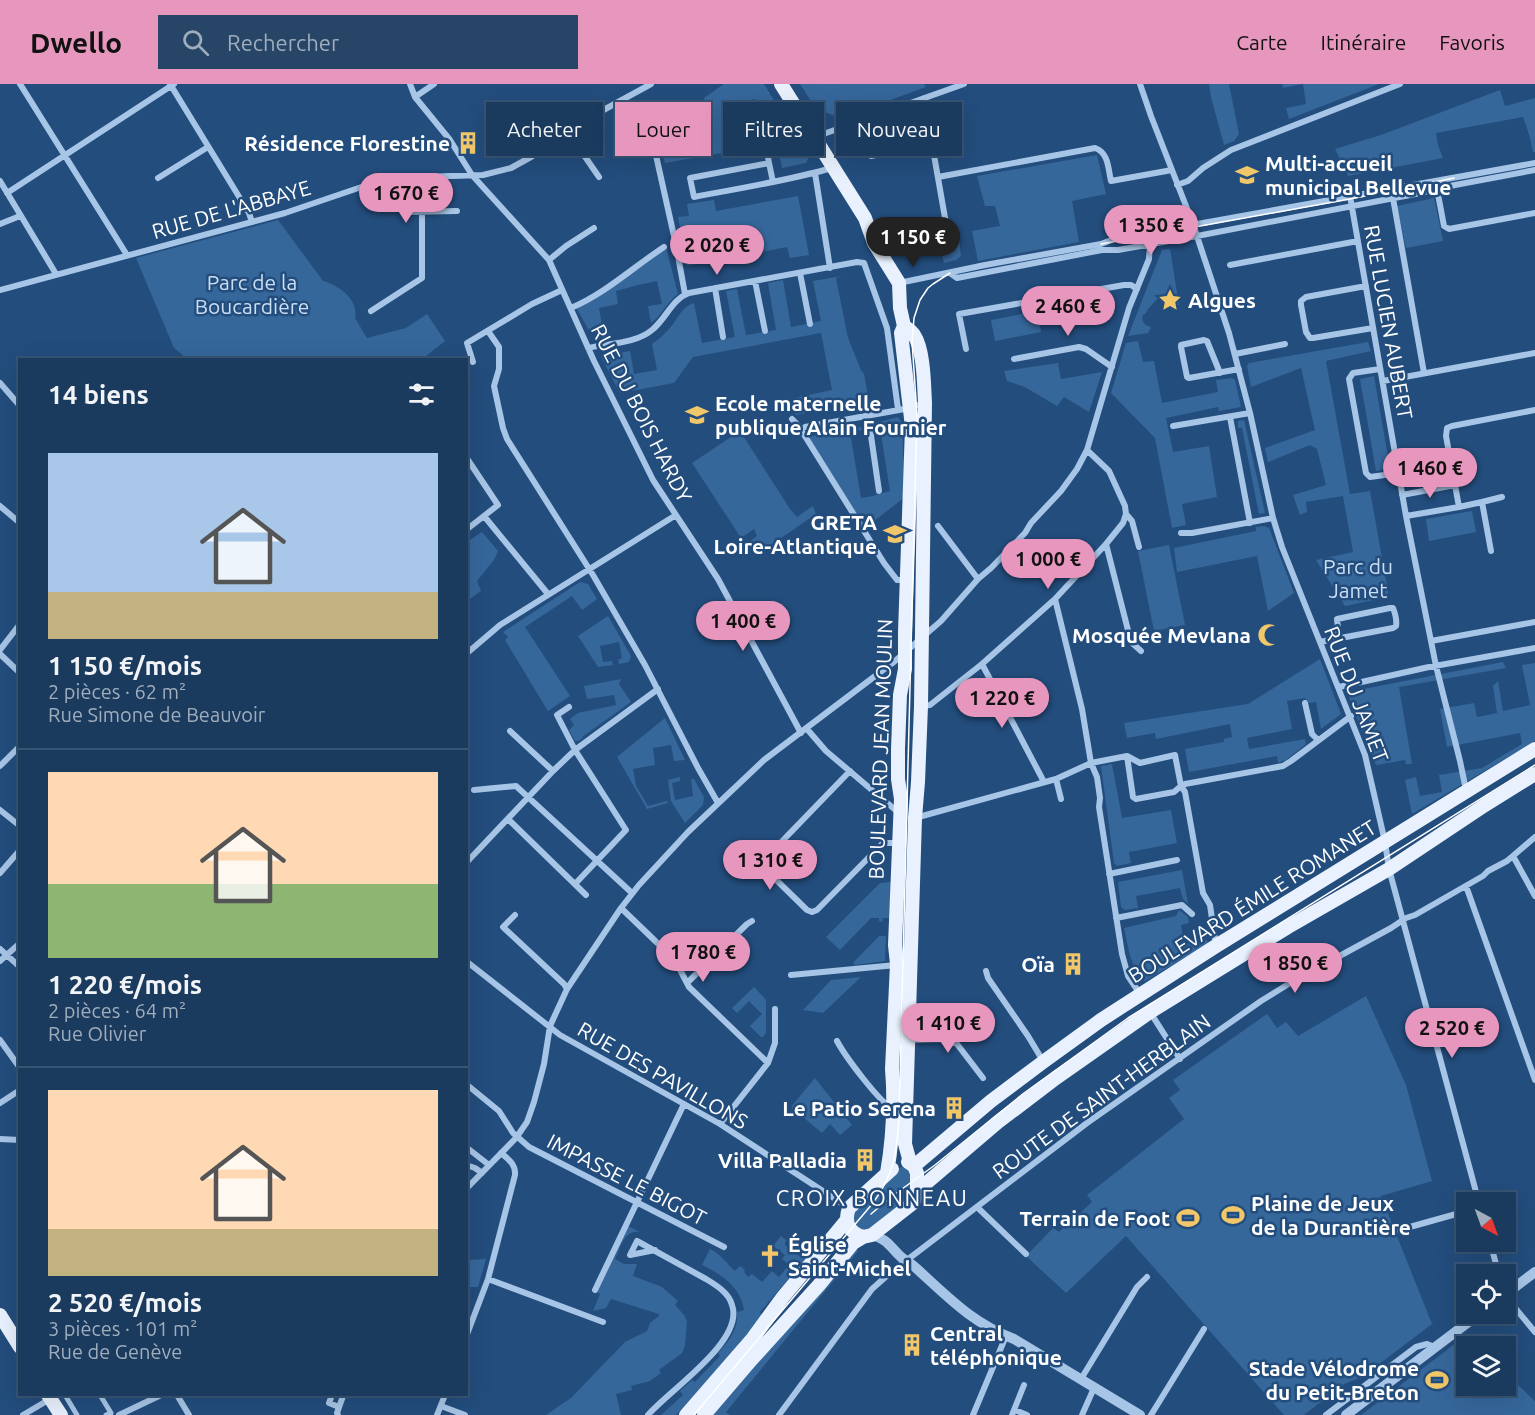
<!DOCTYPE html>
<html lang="fr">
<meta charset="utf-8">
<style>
body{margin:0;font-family:Ubuntu,sans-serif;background:#274567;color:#f1f3f6;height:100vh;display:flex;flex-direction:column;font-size:22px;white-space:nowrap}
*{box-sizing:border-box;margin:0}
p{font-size:20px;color:#9fadbc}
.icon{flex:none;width:33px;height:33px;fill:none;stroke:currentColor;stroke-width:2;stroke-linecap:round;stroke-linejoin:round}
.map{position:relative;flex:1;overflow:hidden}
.side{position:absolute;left:18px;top:274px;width:450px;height:1038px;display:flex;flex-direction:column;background:#1a3a5e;border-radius:0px;box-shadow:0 6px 24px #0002,0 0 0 2px #385473}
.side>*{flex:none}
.guide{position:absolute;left:486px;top:18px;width:570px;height:54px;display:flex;gap:12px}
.needle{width:39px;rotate:139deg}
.buttons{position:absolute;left:1456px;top:1108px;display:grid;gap:12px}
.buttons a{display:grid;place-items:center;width:60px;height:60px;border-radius:0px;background:#1a3a5e;box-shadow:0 6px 24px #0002,0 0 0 2px #385473;font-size:30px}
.price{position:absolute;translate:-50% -51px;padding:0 14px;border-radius:21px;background:#e797bd;color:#111;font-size:20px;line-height:39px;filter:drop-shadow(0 2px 3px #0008)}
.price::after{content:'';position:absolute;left:50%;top:36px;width:18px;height:14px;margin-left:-9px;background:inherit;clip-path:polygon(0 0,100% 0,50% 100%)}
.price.current{background:#222;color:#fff}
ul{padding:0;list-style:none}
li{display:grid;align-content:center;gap:12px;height:318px;padding:0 30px}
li+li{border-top:2px solid #385473}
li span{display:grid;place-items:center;height:186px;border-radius:0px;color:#555}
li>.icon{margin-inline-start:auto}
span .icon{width:108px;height:108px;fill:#fffc;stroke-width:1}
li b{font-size:26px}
h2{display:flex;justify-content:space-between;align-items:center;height:72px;padding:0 30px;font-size:26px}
.chip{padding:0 21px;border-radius:0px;background:#1a3a5e;box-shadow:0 6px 24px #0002,0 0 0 2px #385473;font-size:21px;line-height:54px}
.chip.current{background:#e797bd;color:#111}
header{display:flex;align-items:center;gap:36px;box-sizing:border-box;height:84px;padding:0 30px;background:#e797bd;color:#111}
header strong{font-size:28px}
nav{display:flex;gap:33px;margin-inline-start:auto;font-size:21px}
.search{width:420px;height:54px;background:#274567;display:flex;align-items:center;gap:15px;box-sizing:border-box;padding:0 21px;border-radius:0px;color:#9fadbc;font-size:22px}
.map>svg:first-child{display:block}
</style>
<header>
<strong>Dwello</strong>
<div class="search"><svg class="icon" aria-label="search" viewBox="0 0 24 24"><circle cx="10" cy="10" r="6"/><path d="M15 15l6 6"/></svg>Rechercher</div>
<nav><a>Carte</a><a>Itinéraire</a><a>Favoris</a></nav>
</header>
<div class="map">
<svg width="1535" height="1331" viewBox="0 0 1535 1331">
<rect width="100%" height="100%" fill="#234d7d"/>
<path fill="#36679b" d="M724,0H764L809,73L806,79L782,84L772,32L759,35L755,15L733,20L736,39L745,37L750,64L665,79L659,54L712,43L704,14Z
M800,0H924L926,3L841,34L816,25Z
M1209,0H1229L1239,50L1234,57L1224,61L1211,13Z
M1282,0H1379L1289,35L1286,24L1306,20L1303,0L1283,4Z
M1500,6L1505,22L1535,14V68H1533C1531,56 1527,44 1523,33L1436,49L1438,61L1443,74L1348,92L1344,79H1342L1335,65L1381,51Z
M1097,71L1106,110L1072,117L1079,158L978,177L972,147L1000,142L995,122H985L977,92Z
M798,112L809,171L790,174L787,163L687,182L678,133L689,132L687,120L714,116L716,127Z
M1434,114L1443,157L1406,164L1397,122Z
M278,136L323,197C339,201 359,216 355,234L367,254L406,244L427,230L445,257L421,276H189L174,264L136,174Z
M959,155L961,172L956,176L944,179L939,159Z
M666,163L678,210C667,218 662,231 651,239L648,222L662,220L657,197L638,201L616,207L618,220L599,224L603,246L591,250L577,225L615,202Z
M1170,165L1179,221L1171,223L1159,213L1148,225L1146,229L1143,231C1141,237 1144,241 1151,243L1148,249L1128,252L1162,166Z
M842,192L836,194L848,254L861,286L864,290L870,324L855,326L852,315L809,323L810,328L796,331L787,317L790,315L832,306L821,249L693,273L674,299L620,309L601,273L630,267L634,290L657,286L652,260C657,256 663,252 667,247C677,238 680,223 694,219L702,259L735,253L726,207L737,205L746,251L776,246L768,199L783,196L791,243L821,237L813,197Z
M1037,227L1041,248L995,257L991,236Z
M1138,257L1143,278L1154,277L1162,319L1218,308L1216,296L1232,294L1235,296L1241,323L1219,327L1218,323L1166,334L1173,368L1209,362L1217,413L1182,420L1186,441L1172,444L1155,354L1111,309L1126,259Z
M1368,258L1371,267L1326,277L1350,410L1370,407L1389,513L1345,522L1316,476L1353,468L1343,412L1306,418L1307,428L1300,431L1293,411L1326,401L1317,365L1310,361L1268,378L1265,364L1315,346L1301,284L1251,303L1247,282L1249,279Z
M1058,279L1061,295L1102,288L1089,328L1064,313L1057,322L1025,303L1007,297L1004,287Z
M1374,292L1390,384L1376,387L1360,295Z
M898,333L902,339L905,413L865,444L808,353L861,343L862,346L850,348L861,414L873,412L890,407L879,338Z
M1244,336L1265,429L1259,430L1242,344H1238V337Z
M740,347L790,425L797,433L813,422L816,430L768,463L763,458L743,473L738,466L757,452L754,445L741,454L692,379Z
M1472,427L1476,448L1429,457L1426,435Z
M1264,442L1269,444L1294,509L1268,527L1257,472L1177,488L1174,464L1256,447V443Z
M482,448L498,467L494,476L477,497L481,507L467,517V493L470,490L467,486V458Z
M1169,461L1185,541L1154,547L1138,467Z
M580,498L588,500L597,515L582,526L572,512L525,543L570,612L548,627L505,556L508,553L503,548Z
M608,532L631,572L629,578L619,580L618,576L622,574L619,558L600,562L603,578L612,577L613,581L598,583L578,552Z
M1320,575L1341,630L1321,645L1316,618L1309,619L1305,614L1287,617L1292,645L1247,654L1249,665L1305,655L1306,660L1286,676L1278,679L1277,672L1189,688L1185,665L1224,658V655L1232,653L1230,640L1156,655L1155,649L1127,654L1124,639L1248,620Z
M1503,578L1506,584L1399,603L1412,680H1406L1405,676L1376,681L1349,613V611L1353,607Z
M1535,579V657L1412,730L1405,696L1416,693L1420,712L1442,708L1439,691L1482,684L1522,660L1520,649L1447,663L1440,625L1474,619L1477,633L1497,629L1493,602L1498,597L1503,627L1530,621L1522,581Z
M621,595L619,600L631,618L582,653L583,654L578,657H575L569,646L574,641L570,635L578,629L616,621L614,611L587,615L584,602Z
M665,634L685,676L674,677L671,661L653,664L655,681L633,685L636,702L648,722L667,717L668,719L647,725L617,673Z
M1112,680L1122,734L1171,726L1177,759L1129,768L1131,779L1117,782L1114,779L1101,682Z
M680,693V697L672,699L675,716L693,712L691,695H694L704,713L703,721L685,739L671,717L668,696Z
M1182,786L1188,820L1183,815L1180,804L1136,812L1138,824L1125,826L1121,823L1118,798Z
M892,798L891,834H883L882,838L879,837V834H871L840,866L826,853L880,799Z
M1179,826L1188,833L1189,839L1181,841L1184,860L1207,856L1208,860L1145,897L1140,896L1130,872L1124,844L1176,832Z
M879,852H886L885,877L855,881L853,879Z
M861,893L823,929L803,926L831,896Z
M754,903L766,916V949L763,953H761L750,942L762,930L749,917L737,929L732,924Z
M1366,912L1406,1001L1432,1097L1381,1112L1432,1240L1362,1293L1344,1300L1304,1331H1284L1126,1152L1066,1209L1026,1172L1053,1144L1059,1148L1092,1118L1087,1111L1184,1035L1169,1014L1180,1006L1173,996L1267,930L1277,944L1286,938L1298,952Z
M815,994L852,1041L840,1051L830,1040L822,1049L791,1023Z
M903,1083L912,1089L911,1114L866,1149L855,1145L851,1129L854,1126L899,1084Z
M628,1142L640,1148C624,1145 621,1163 615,1175L624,1180H637L633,1192L662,1203L678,1217L675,1221L684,1231L687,1237L685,1262L682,1269L659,1286L661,1289L650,1297L631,1302L632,1306L616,1310L621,1331H546L571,1314L625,1258L647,1247L650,1239L659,1232V1230L611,1215L606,1224L593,1227L600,1210L596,1208Z
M781,1152L786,1156L785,1161L797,1171L807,1173L760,1228L762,1232L708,1297L676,1331H661L683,1311L680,1307L692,1296L695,1298L720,1272L718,1269C729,1257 739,1245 737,1228L744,1226C741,1203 721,1190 702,1181L710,1165C721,1170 726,1179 735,1187L740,1182L745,1186L744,1188L748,1193L752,1190L762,1198L772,1187L779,1193L789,1181L782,1175L785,1171L773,1162Z
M854,1164L858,1167L726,1328L730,1331H711Z
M486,1175L478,1203H467V1176Z
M1464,1253L1476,1263H1467V1302H1506V1290L1535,1317V1331H1361Z"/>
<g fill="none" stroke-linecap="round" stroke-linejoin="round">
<path stroke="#a7c5e6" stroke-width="5" d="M65,1311L77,1331
M100,1311L111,1329L106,1331"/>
<path stroke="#a7c5e6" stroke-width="6" d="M20,0L127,171
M170,0L249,129L252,138
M410,0L415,13L450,56L472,91L549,176L594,277L653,396L718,495L801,649
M1140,0L1151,32L1193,140L1229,249L1250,329L1273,434L1282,463L1365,671L1385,758L1389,785L1479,1119
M415,13L434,0
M924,14L948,151
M762,40L769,79L690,94L694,113C740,104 787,97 832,84
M568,48L599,93
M815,53L964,0
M655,67L676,161L685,210
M871,72L932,60
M769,79L773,98
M815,89L830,184
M938,93L1095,64C1109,69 1108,85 1111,97L1172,86
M158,94L208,63
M388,94L404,128L457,127
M0,97L56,190
M1177,101L1188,97L1203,84L1231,66L1400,0
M1437,105L1444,142L1449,145L1535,129
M7,109L174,0
M1350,112L1406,432L1436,582L1460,677L1466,706
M1393,114L1424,289
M0,140L20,132
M549,176L566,162L594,144
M1230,181L1358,157
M800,189L810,240
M950,189L957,194L1102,166H1118L1197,152L1415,110L1455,101L1535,86
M755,197L765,247
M899,199L985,181L1101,160L1114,155L1535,79
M1366,202L1306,213L1301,217V221L1306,248L1310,254H1313L1373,244
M715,204L723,253
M0,206L285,129L388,94L483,91L511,84L531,73L587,35L651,0
M571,224C606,209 632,184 664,163
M371,227L422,194V128
M488,247L499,263V285L494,302L503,344L507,355L593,491L645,581L698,684L718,719
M588,264C609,259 635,260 652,246C666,235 672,215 689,209L857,178L864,179L887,244L898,325
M966,265L959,230L1124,201H1131L1137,205
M1235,270L1285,260
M1014,275L1079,263L1086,265L1112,283
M473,278L467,259L532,220L562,206
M1380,285L1353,289L1349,295L1366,389L1370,393L1399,389
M1220,289L1207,257L1204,256L1181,261V263L1187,293L1189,294L1239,285
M1383,297L1535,269
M0,299L20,322
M868,331L879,407
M1230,333L1250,439
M792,335L798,341L884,479L897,496H906
M1173,342L1250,329
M805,343L910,324L924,319
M466,373L498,421L466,446
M1402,411L1455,401
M1482,418L1502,413
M0,422L20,439
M1126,430L1132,437L1139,463
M484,432L548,510
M1406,432L1459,423
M938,442L978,495
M1181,449H1192L1273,434
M1106,460L1131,558L1141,567
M1491,467L1482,418L1459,423L1446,352L1447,344L1452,342L1535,326
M1055,515L1082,625L1091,679L1097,693L1100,714L1099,723L1122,870L1128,892L1140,910
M1431,557L1535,538
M1320,558L1393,544L1396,542C1397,536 1395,529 1393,524H1390L1337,535L1339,554
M0,566L20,540
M0,570L20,589
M466,570L500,541L676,431
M982,580L1044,698
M1339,603L1429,583L1535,564
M1305,619L1312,650L1318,656
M921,622L930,621L982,580L1055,515L1106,460L1123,439L1126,430L1125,422L1109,387L1087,366
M569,623L557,631L575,666L626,746L575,800
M807,645L826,667L899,729
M510,647L553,687
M1127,672L1133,713L1136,715L1174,708L1181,702L1185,708L1203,809L1210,821L1216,862
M0,682L20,662
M850,687L764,776L763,780L764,784L807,826L812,828L817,826L883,759H900
M1056,695L1061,715
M474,706L516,702L632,809
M0,726L20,742
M915,734L1056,695L1091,679L1127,672L1140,679L1175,671L1181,702L1185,700L1283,682L1291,677L1351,632
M508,735L586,811
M1513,772L1535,812
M466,779L553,687L575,666L658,605
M0,789L20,766
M1109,790L1177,776
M1466,802L1535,996
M621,824L675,876L689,903L768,979
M515,831L503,843L564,900L567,905
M1116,834L1182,821L1192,830
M0,865L20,883
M0,877L20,859
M466,877L560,951L720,1040L849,1124
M986,887L988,894L1028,952L1043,977
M791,891L896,881
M688,898L747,840L752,837
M1150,928L1180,975
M0,956L20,984
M908,956L941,955L957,960L983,994
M837,957C845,972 879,1018 893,1025
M466,1000L499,1027L513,1049L529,1063L724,1163
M0,1019L20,1006
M720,1040L768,979L775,959V925
M0,1055L20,1056
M466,1063L489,1081
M466,1081L475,1084L482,1089
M466,1105L516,1054L527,1038L534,1018L544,980L550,942L567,905L621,824L639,801L688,748L764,676L895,577L941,537L978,495L991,484L1025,449L1031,439L1061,407L1077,385L1087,366L1129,224L1149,175L1150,160
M977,1123L1026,1170
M1399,1146L1467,1127
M1490,1158L1499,1191
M488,1195L603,1238
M595,1206L684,1020
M1506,1213L1535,1248
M466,1253L488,1195L515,1091C516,1080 508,1075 501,1069
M1081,1295L1137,1203L1147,1193
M177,1311L189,1331
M332,1311L329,1319L339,1323
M441,1322L465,1331
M1015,1326L1027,1331
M23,1331L50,1315
M119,1331L161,1311
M338,1331L337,1329L343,1312L342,1311
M437,1331L445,1311
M648,1331C668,1307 745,1257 732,1221C729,1209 716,1201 706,1195L637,1157L630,1171L655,1166
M779,1331L872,1205L890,1189L1087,1039L1261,917L1290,899L1391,844L1406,834L1415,831L1483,792L1488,787L1507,777L1535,753
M973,1331L1006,1252
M1012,1331L1024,1301
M1082,1331L1094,1304
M1151,1331L1204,1245
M1326,1331L1416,1263L1427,1260L1435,1263"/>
<path stroke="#a7c5e6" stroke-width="10" d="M872,1151C889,1156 889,1162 901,1173C906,1177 911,1179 916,1184C948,1213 972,1239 1014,1255L1140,1331
M1506,1210L1535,1188
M1346,1331L1479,1230"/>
<path stroke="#e8f1fd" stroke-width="14" d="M781,0L865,134L874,159L899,199L900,224L904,242L901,249L912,343L905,549V585L900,611L898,665V695L901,715L895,861L897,880L892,985C895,1021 893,1054 887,1089
M904,242C908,245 912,247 914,251C924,266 924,301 925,319L921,622L918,698L915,734L905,1060L910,1078
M914,1082L991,1017L1043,978L1101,936L1216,862L1535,665
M917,1107L998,1038L1056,994L1150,928L1288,843L1389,785L1485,721L1535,690
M863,1153C848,1148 844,1138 849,1124L892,1085
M0,1231L20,1263
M48,1311L61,1331
M686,1331L753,1254L783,1213L846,1137
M704,1331L752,1275L819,1201L853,1159L863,1153L872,1151L913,1119L917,1110V1089L914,1082L908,1078"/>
<path stroke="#fff" stroke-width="1.5" d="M1101,160L1350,115L1454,94
M871,1130L891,1113L935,1081L1024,1009L1128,934L1535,681
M694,1331L873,1119C895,1089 897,1067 899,1032L917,330L912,258L914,234L920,216L928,204L933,200L950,189"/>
</g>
<defs>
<g id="building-bare" transform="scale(1.8)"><path d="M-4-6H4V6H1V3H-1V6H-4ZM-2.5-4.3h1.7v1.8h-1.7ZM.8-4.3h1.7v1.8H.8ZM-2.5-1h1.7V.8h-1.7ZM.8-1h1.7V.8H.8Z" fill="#f1c76a" stroke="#234d7d" stroke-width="2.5" paint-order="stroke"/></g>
<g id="school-bare" transform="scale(1.8)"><path d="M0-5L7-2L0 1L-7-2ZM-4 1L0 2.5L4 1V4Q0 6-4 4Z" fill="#f1c76a" stroke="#234d7d" stroke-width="2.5" paint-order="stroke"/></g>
<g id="sight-bare" transform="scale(1.8)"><path d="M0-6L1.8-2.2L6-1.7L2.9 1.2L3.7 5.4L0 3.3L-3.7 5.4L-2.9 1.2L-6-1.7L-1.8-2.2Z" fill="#f1c76a" stroke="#234d7d" stroke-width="2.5" paint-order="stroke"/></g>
<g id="mosque-bare" transform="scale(1.8)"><path d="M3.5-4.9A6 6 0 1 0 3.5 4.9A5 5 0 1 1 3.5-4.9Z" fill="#f1c76a" stroke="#234d7d" stroke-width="2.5" paint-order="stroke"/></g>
<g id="stadium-bare" transform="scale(1.8)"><path d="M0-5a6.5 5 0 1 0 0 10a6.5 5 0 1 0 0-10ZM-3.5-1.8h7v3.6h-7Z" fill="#f1c76a" stroke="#234d7d" stroke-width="2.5" paint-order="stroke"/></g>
<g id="church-bare" transform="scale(1.8)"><path d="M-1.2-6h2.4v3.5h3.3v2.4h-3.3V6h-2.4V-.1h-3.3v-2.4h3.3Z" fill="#f1c76a" stroke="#234d7d" stroke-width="2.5" paint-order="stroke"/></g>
</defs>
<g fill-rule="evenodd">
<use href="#building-bare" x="468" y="59"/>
<use href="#school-bare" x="1247" y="91"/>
<use href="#sight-bare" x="1170" y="216"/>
<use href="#school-bare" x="697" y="331"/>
<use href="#school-bare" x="895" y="450"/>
<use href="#mosque-bare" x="1269" y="551"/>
<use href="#building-bare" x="1073" y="880"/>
<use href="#building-bare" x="954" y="1024"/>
<use href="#building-bare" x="865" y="1076"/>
<use href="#stadium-bare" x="1233" y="1131"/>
<use href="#stadium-bare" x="1188" y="1134"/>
<use href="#church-bare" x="770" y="1172"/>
<use href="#building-bare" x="912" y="1261"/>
<use href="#stadium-bare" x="1437" y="1296"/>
</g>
<g text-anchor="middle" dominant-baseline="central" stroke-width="5" stroke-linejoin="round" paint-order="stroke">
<g font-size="21" font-weight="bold" fill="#fff" stroke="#234d7d" text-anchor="end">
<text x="450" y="59">Résidence Florestine</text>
<text x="1265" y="79" text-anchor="start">Multi-accueil<tspan x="1265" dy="24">municipal Bellevue</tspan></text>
<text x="1188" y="216" text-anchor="start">Algues</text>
<text x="715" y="319" text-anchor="start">Ecole maternelle<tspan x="715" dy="24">publique Alain Fournier</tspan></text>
<text x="877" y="438">GRETA<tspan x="877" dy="24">Loire-Atlantique</tspan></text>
<text x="1251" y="551">Mosquée Mevlana</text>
<text x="1055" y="880">Oïa</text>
<text x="936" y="1024">Le Patio Serena</text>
<text x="847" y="1076">Villa Palladia</text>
<text x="1251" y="1119" text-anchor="start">Plaine de Jeux<tspan x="1251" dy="24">de la Durantière</tspan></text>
<text x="1170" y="1134">Terrain de Foot</text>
<text x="788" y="1160" text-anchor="start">Église<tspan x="788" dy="24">Saint-Michel</tspan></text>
<text x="930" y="1249" text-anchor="start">Central<tspan x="930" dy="24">téléphonique</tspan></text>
<text x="1419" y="1284">Stade Vélodrome<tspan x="1419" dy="24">du Petit-Breton</tspan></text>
</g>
<g font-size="21" fill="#fff" stroke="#234d7d">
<text transform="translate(231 125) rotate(-16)">RUE DE L'ABBAYE</text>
<text transform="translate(1389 238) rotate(80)">RUE LUCIEN AUBERT</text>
<text transform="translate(642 329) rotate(63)">RUE DU BOIS HARDY</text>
<text transform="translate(1357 610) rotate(69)">RUE DU JAMET</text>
<text transform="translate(880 665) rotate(-88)">BOULEVARD JEAN MOULIN</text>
<text transform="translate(1252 817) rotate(-32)">BOULEVARD ÉMILE ROMANET</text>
<text transform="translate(663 991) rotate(30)">RUE DES PAVILLONS</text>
<text transform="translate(1101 1012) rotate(-36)">ROUTE DE SAINT-HERBLAIN</text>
<text transform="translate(627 1095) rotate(27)">IMPASSE LE BIGOT</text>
</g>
<g font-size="21" fill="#cbdff5" stroke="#234d7d">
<text x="252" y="198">Parc de la<tspan x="252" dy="24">Boucardière</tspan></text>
<text x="1358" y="482">Parc du<tspan x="1358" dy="24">Jamet</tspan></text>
</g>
<g font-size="22" letter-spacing="1.5" fill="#fff" stroke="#234d7d">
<text x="872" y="1113">CROIX BONNEAU</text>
</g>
</g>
</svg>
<div class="buttons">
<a><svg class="needle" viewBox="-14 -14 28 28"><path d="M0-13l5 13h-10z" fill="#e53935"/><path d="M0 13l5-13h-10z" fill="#9fadbc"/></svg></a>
<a><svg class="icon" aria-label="locate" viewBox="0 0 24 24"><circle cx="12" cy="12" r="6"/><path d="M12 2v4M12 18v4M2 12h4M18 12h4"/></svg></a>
<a><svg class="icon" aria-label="layers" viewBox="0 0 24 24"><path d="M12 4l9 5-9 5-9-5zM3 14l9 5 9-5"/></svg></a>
</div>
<b class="price" style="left:406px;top:140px">1 670 €</b>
<b class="price" style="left:1151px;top:172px">1 350 €</b>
<b class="price current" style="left:913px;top:184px">1 150 €</b>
<b class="price" style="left:717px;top:192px">2 020 €</b>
<b class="price" style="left:1068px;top:253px">2 460 €</b>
<b class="price" style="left:1430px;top:415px">1 460 €</b>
<b class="price" style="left:1048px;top:506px">1 000 €</b>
<b class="price" style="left:743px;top:568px">1 400 €</b>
<b class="price" style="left:1002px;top:645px">1 220 €</b>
<b class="price" style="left:770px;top:807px">1 310 €</b>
<b class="price" style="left:703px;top:899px">1 780 €</b>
<b class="price" style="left:1295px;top:910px">1 850 €</b>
<b class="price" style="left:948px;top:970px">1 410 €</b>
<b class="price" style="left:1452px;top:975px">2 520 €</b>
<div class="guide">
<a class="chip">Acheter</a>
<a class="chip current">Louer</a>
<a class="chip">Filtres</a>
<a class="chip">Nouveau</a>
</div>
<section class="side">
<h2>14 biens<svg class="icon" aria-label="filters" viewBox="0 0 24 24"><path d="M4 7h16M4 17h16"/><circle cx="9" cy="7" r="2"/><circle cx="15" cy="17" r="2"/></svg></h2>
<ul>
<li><span style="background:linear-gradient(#a9c7e8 75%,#c2b280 0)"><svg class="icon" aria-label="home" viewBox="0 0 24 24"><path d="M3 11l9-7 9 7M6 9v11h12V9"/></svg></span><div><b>1 150 €/mois</b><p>2 pièces · 62 m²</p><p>Rue Simone de Beauvoir</p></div></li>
<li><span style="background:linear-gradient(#ffd9b3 60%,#8fb573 0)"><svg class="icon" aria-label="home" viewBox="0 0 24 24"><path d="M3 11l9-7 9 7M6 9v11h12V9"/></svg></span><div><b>1 220 €/mois</b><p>2 pièces · 64 m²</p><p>Rue Olivier</p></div></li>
<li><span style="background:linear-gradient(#ffd9b3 75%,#c2b280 0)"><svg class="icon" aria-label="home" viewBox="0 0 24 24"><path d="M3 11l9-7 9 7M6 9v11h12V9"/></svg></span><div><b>2 520 €/mois</b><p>3 pièces · 101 m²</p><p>Rue de Genève</p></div></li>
</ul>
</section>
</div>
